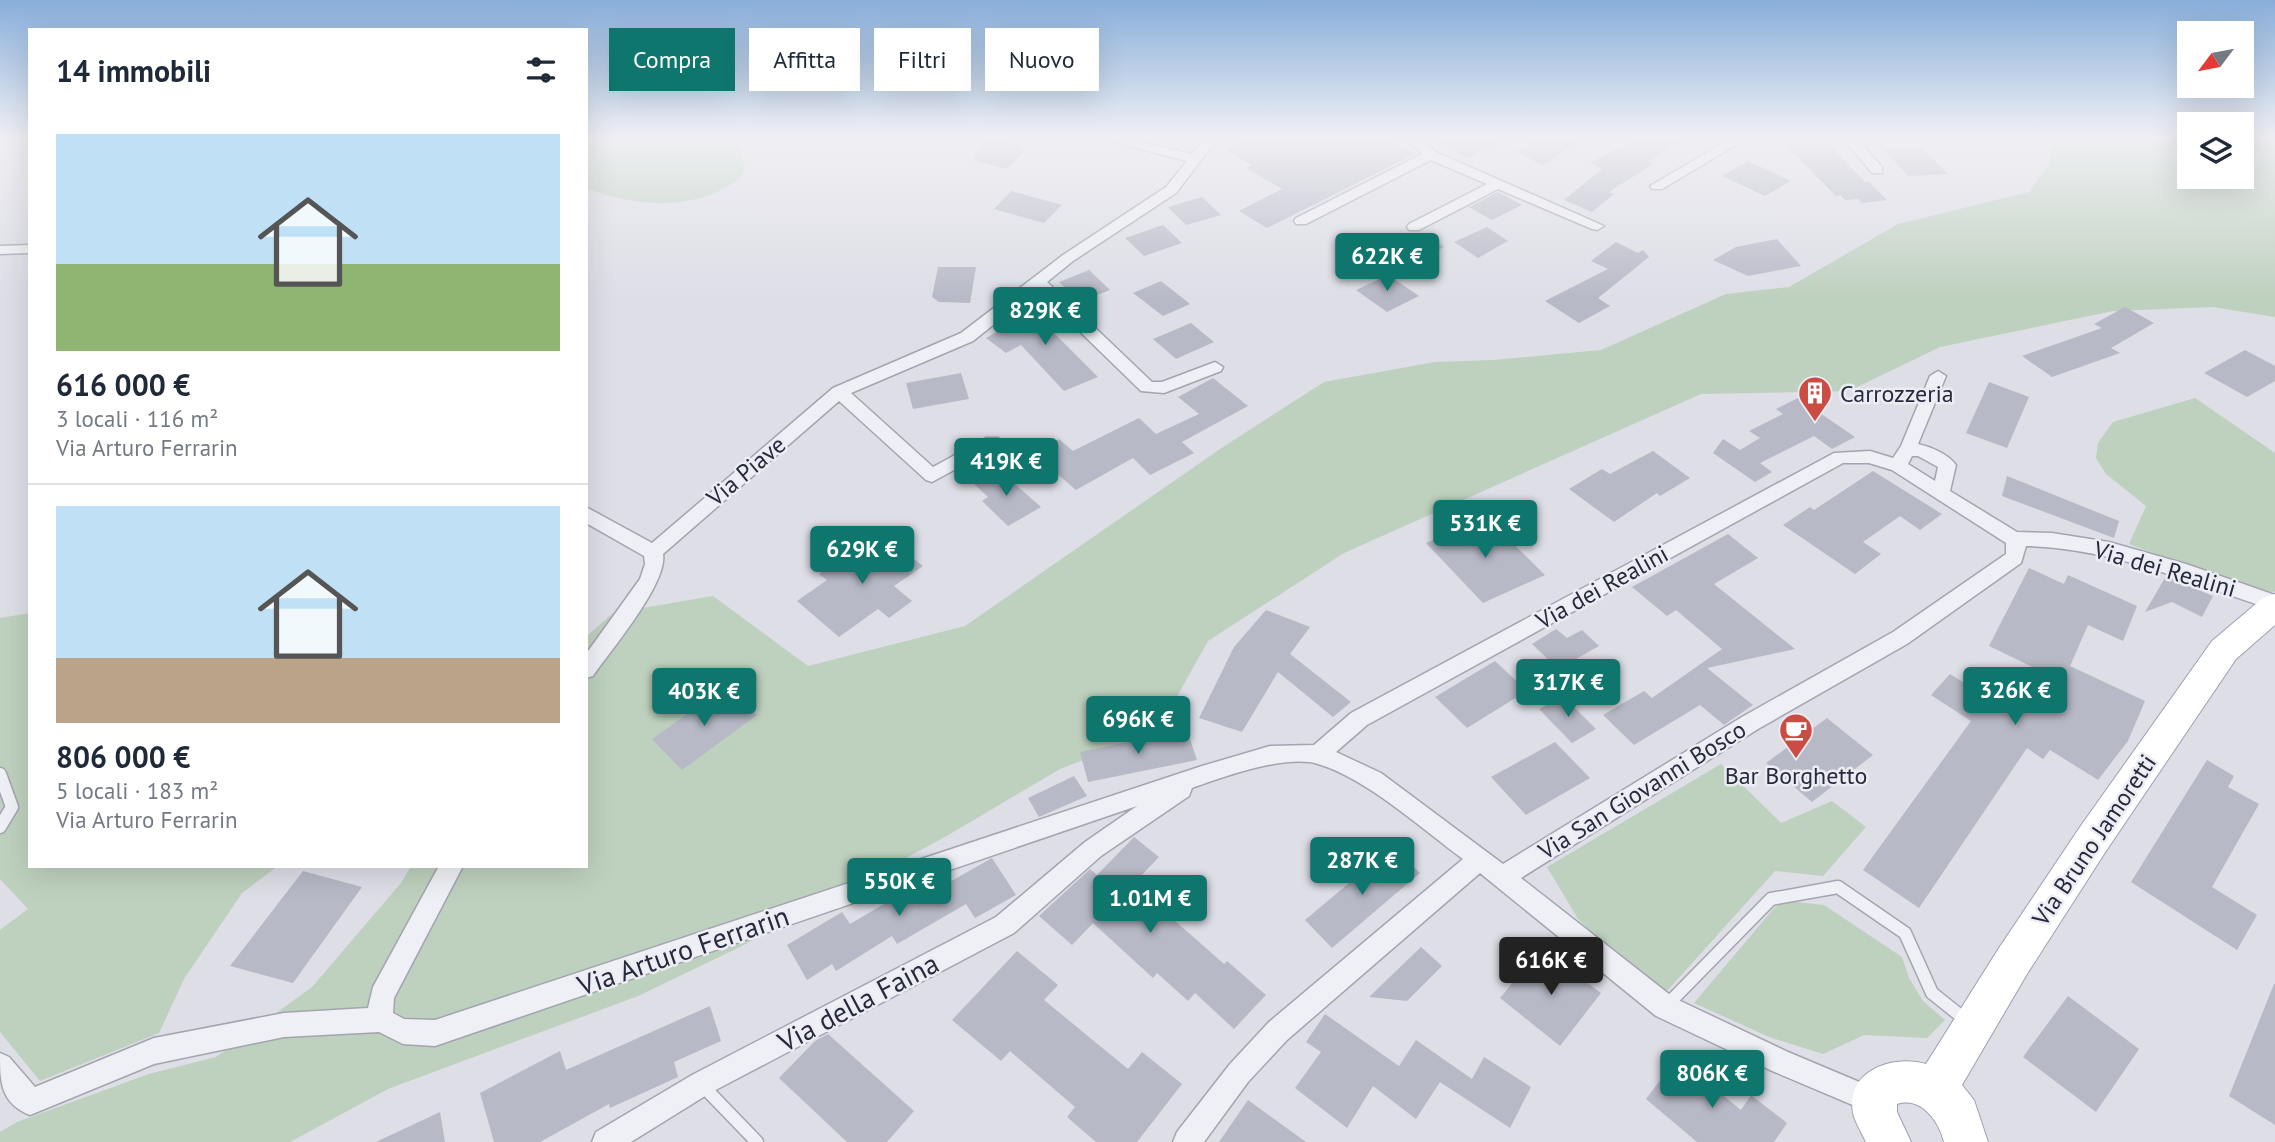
<!DOCTYPE html>
<html lang="it">
<meta charset="utf-8">
<style>
body{margin:0;font-family:"PT Sans",sans-serif;background:#f2f2f3;color:#1f2937;height:100vh;display:flex;flex-direction:column;font-size:26px;white-space:nowrap}
*{box-sizing:border-box;margin:0}
p{font-size:23px;color:#747a83}
.icon{flex:none;width:38px;height:38px;fill:none;stroke:currentColor;stroke-width:2;stroke-linecap:round;stroke-linejoin:round}
.map{position:relative;flex:1;overflow:hidden}
.drawer{position:absolute;left:28px;top:28px;width:560px;height:840px;display:flex;flex-direction:column;background:#fff;border-radius:0px;box-shadow:0 7px 28px #0002}
.drawer>*{flex:none}
.top-card{position:absolute;left:609px;top:28px;width:665px;height:63px;display:flex;gap:14px}
.needle{width:46px;rotate:238deg}
.buttons{position:absolute;left:2177px;top:21px;display:grid;gap:14px}
.buttons a{display:grid;place-items:center;width:77px;height:77px;border-radius:0px;background:#fff;box-shadow:0 7px 28px #0002;font-size:35px}
.price{position:absolute;translate:-50% -60px;padding:0 16px;border-radius:7px;background:#0f766e;color:#fff;font-size:23px;line-height:46px;filter:drop-shadow(0 2px 4px #0008)}
.price::after{content:'';position:absolute;left:50%;top:42px;width:21px;height:16px;margin-left:-10px;background:inherit;clip-path:polygon(0 0,100% 0,50% 100%)}
.price.current{background:#222;color:#fff}
ul{padding:0;list-style:none}
li{display:grid;align-content:center;gap:14px;height:371px;padding:0 28px}
li+li{border-top:2px solid #e0e1e3}
li span{display:grid;place-items:center;height:217px;border-radius:0px;color:#555}
li>.icon{margin-inline-start:auto}
span .icon{width:126px;height:126px;fill:#fffc;stroke-width:1}
li b{font-size:30px}
h2{display:flex;justify-content:space-between;align-items:center;height:84px;padding:0 28px;font-size:30px}
.pill{padding:0 24px;border-radius:0px;background:#fff;box-shadow:0 7px 28px #0002;font-size:24px;line-height:63px}
.pill.current{background:#0f766e;color:#fff}
.map>svg:first-child{display:block}
</style>
<div class="map">
<svg width="2275" height="1142" viewBox="0 0 2275 1142">
<rect width="100%" height="100%" fill="#dddee6"/>
<path fill="#bed0be" d="M586,139H737L745,170C741,179 734,183 725,188C683,211 630,205 586,188Z
M2054,139H2189V177H2242V139H2275V317L2213,307L2113,311L1940,347L1849,391L1701,394L1344,553L1208,641L1157,732L1060,769L945,837L740,947L638,996L388,1089L290,1142H0V1132L17,1122L149,1074L216,1057L312,987L401,883L411,866H586V637L613,613L713,596L808,666L965,626L1223,447L1324,382L1435,362L1493,360L1601,350L1726,294L1789,287L1898,224L2029,192L2049,164Z
M2195,398L2275,453V591L2266,595L2129,544L2146,506L2106,474L2096,458L2098,443L2113,422Z
M30,613V866H278L242,893L184,979L159,1033L40,1081L0,1032V930L28,909L0,879V618Z
M1721,764L1781,823L1832,801L1866,827L1823,876L1775,871L1667,991L1615,955L1578,919L1547,867Z
M1788,901L1824,905L1902,957L1909,978L1923,1001L1945,1020L1927,1038L1864,1035L1823,1054L1769,1037L1694,1003L1775,907Z"/>
<path fill="#b7b9c6" d="M991,139L1024,147L1021,150L1025,151L1007,169L973,160L978,155L974,154Z
M1247,139H1388L1415,154L1267,228L1239,211L1282,189L1246,168L1252,165L1225,150Z
M1432,139H1507L1467,158Z
M1538,139H1584L1543,165L1516,152Z
M1636,139H1687L1648,161L1653,164L1609,192L1614,194L1592,212L1564,200L1602,169L1590,163Z
M1828,143L1865,182H1869L1887,200L1862,203L1858,199L1845,200L1840,195L1836,196L1787,146Z
M1922,148L1948,174L1908,176L1884,149Z
M1748,161L1791,181L1765,196L1722,176Z
M1011,191L1062,205L1044,223L994,209Z
M1498,192L1522,205L1492,220L1469,207Z
M1202,197L1221,215L1186,225L1168,207Z
M1163,225L1182,243L1144,256L1125,238Z
M1487,227L1508,241L1478,258L1454,242Z
M1423,234L1444,247L1411,264L1390,251Z
M1777,239L1801,266L1748,276L1713,260L1736,247Z
M1616,242L1638,253L1643,250L1649,257L1598,298L1610,306L1579,323L1545,301L1608,269L1591,261Z
M938,267H976L970,303L939,302L932,297Z
M1089,270L1110,290L1080,302L1059,282Z
M1388,275L1419,296L1387,312L1356,290Z
M1161,281L1190,304L1163,316L1133,293Z
M1044,304L1068,323L1052,331L1098,377L1064,391L1021,345L1006,353L986,338Z
M2125,307L2154,323L2111,348L2120,353L2052,377L2022,356L2102,328L2094,324Z
M1191,323L1214,342L1176,359L1153,339Z
M2245,350L2275,366V381L2247,397L2204,373Z
M961,373L969,399L913,409L906,383Z
M1213,378L1248,406L1182,442L1194,453L1150,475L1133,458L1076,490L1033,453L1059,439L1073,451L1139,418L1156,434L1199,414L1178,397Z
M1989,382L2029,397L2007,448L1966,433Z
M1798,398L1855,437L1832,449L1814,436L1760,463L1772,472L1755,482L1713,453L1723,439L1740,450L1760,438L1749,431L1783,414L1776,409Z
M1653,451L1690,478L1660,496L1657,493L1614,522L1569,489L1602,469L1610,474Z
M999,470L1041,507L1008,526L982,501L988,497L974,484Z
M1873,471L1942,514L1920,530L1900,516L1863,542L1881,554L1855,574L1783,525L1810,507L1814,510Z
M2007,476L2119,521L2114,538L2002,496Z
M1486,517L1545,575L1483,603L1426,543Z
M880,533L923,566L894,586L912,601L889,618L878,609L839,637L797,601L827,580L819,574Z
M1728,534L1758,558L1714,584L1795,649L1707,668L1753,705L1724,725L1700,705L1634,745L1603,715L1644,691L1652,698L1722,649L1676,610L1667,616L1632,587Z
M2029,568L2064,584L2068,575L2137,606L2123,641L2088,625L2070,666L2145,701L2128,741L2098,780L2050,750L2043,759L2027,748L1919,908L1863,870L1971,721L1931,695L1950,674L1987,697L1992,692L2023,711L2053,677L1989,646Z
M2166,576L2213,596L2202,617L2172,602L2145,612Z
M1266,610L1310,627L1290,654L1351,702L1333,717L1278,672L1242,732L1199,718L1234,647Z
M1556,629L1567,638L1582,630L1599,646L1558,669L1532,644Z
M1495,661L1527,691L1467,728L1435,697Z
M727,686L757,715L682,770L652,739Z
M1563,696L1596,729L1572,743L1539,709Z
M1827,718L1873,755L1812,802L1766,763Z
M1187,730L1197,760L1088,782L1080,752Z
M1555,742L1590,778L1526,815L1491,777Z
M2207,760L2234,776L2228,787L2259,804L2212,887L2257,915L2237,950L2131,882Z
M1074,776L1087,796L1039,817L1028,798Z
M1134,837L1159,857L1133,884L1224,964L1227,961L1266,995L1234,1029L1195,993L1188,1001L1157,973L1153,978L1093,923L1072,945L1039,916L1090,869L1097,875Z
M1392,847L1420,873L1332,948L1305,920Z
M992,858L1016,895L975,918L966,904L897,944L892,936L836,971L832,964L807,980L787,945L842,912L850,924L918,884L934,878L939,888Z
M303,871L362,887L293,983L230,966Z
M1421,947L1442,966L1407,1001L1369,997Z
M1542,948L1601,993L1560,1046L1500,998Z
M1017,951L1058,985L1044,1000L1128,1069L1142,1052L1182,1084L1137,1142H1096L1067,1117L1075,1107L1010,1051L1001,1061L952,1020Z
M2274,984H2275V1125L2229,1096Z
M2068,996L2139,1049L2096,1112L2023,1057Z
M710,1006L721,1041L674,1062L678,1077L610,1108L609,1104L540,1142H494L480,1093L560,1051L566,1070Z
M1325,1014L1399,1066L1416,1040L1472,1079L1484,1057L1531,1087L1510,1128L1440,1082L1416,1119L1373,1086L1347,1128L1295,1088L1321,1052L1306,1042Z
M828,1034L914,1111L887,1142H847L779,1078L815,1041Z
M1677,1058L1741,1110L1751,1095L1787,1123L1774,1142H1697L1646,1099Z
M1248,1100L1306,1142H1219Z
M440,1112L445,1142H376Z"/>
<g fill="none" stroke-linecap="round" stroke-linejoin="round">
<g stroke="#a3a4b0" stroke-width="15">
<path id="service" d="M0,774L12,807L0,827
M1665,1007L1771,899L1838,887L1905,933L1932,993L1967,1021
M701,1084L757,1142"/>
</g>
<g stroke="#a3a4b0" stroke-width="3">
<path id="minor" d="M1102,139H1127L1192,154L1204,139H1217L1176,193L1073,261L1047,282L1152,382H1162L1215,362L1223,367L1221,371L1164,393L1141,391L1037,290L973,341L851,393L933,467L986,438H998L1001,442L998,446L932,482L926,480L839,401L663,554C668,583 611,650 593,676L586,678V654L640,579L645,564L644,556L586,523V507L652,543L833,388L961,333L1063,255L1166,187L1187,161Z
M1406,139H1420L1436,152L1604,226L1597,230L1592,229L1498,189L1419,230H1409L1407,227L1409,224L1487,184L1431,160L1306,224H1296L1294,221L1296,218L1422,154Z
M1730,139H1746L1662,189H1652L1650,186Z
M1844,139H1857L1882,167V173H1872Z
M30,245V253L0,254V246Z
M1938,371L1946,376L1918,444C1931,447 1948,454 1956,465L1950,491L2017,532L2052,533L2109,542L2186,564L2275,595V610C2192,584 2114,548 2026,546L2021,563L1907,644L1758,729L1521,878L1674,998L1788,1052L1883,1092L1887,1101L1883,1110L1874,1114L1770,1070L1656,1016L1480,873L1287,1040L1248,1082L1204,1142H1173L1177,1132L1230,1064L1269,1022L1463,859C1422,829 1366,778 1318,764C1286,754 1223,777 1192,788L1189,796L1101,856L1014,933L710,1093L631,1142H592L596,1132L692,1075L996,917L1085,842L1137,806L435,1046L403,1044L379,1032L284,1037L154,1064L30,1115C0,1103 0,1081 0,1053L9,1057L35,1087L154,1038L284,1013L368,1008L373,987L439,866H463L394,998L393,1013L404,1019L435,1020L1202,766L1270,746L1314,745L1351,713L1834,453L1870,451L1893,458L1901,446L1930,376ZM1912,456H1918L1938,467L1935,481L1908,464ZM1843,463H1869L1892,470L2006,543V554L1893,632L1742,717L1503,864L1381,773L1336,752L1367,725Z"/>
</g>
<g stroke="#9ca0b2" stroke-width="2">
<path id="primary" d="M2275,594V625L2236,659L2106,851L2027,974L1962,1085L1974,1100L1988,1142H1944C1939,1122 1922,1096 1897,1104V1112L1911,1142H1866C1862,1134 1857,1125 1854,1117C1842,1072 1891,1054 1926,1064L1999,948L2080,827L2212,641L2264,597Z"/>
</g>
<use href="#service" stroke="#eff0f5" stroke-width="12"/>
<use href="#minor" fill="#eff0f5" fill-rule="evenodd"/>
<use href="#primary" fill="#fff" fill-rule="evenodd"/>
</g>
<linearGradient id="sky" x2="0" y2="1"><stop stop-color="#88aeda"/><stop offset="0.46" stop-color="#f0f0f4"/><stop offset="1" stop-color="#f0f0f4" stop-opacity="0"/></linearGradient>
<rect width="2275" height="299" fill="url(#sky)"/>
<defs>
<g id="building-pin" transform="scale(1.75)"><path d="M0 17L-7.5 6A9.5 9.5 0 1 1 7.5 6Z" fill="#cb4c42" stroke="#ecedf4"/><path d="M-4-6H4V6H1V3H-1V6H-4ZM-2.5-4.3h1.7v1.8h-1.7ZM.8-4.3h1.7v1.8H.8ZM-2.5-1h1.7V.8h-1.7ZM.8-1h1.7V.8H.8Z" fill="#fff"/></g>
<g id="cafe-pin" transform="scale(1.75)"><path d="M0 17L-7.5 6A9.5 9.5 0 1 1 7.5 6Z" fill="#cb4c42" stroke="#ecedf4"/><path d="M-5.5-4.5H6V0H3Q3 3.5 0 3.5H-2.5Q-5.5 3.5-5.5 0ZM3-3.2v2h1.7v-2ZM-6 4.5H4V6H-6Z" fill="#fff"/></g>
</defs>
<g fill-rule="evenodd">
<use href="#building-pin" x="1815" y="393"/>
<use href="#cafe-pin" x="1796" y="730"/>
</g>
<g text-anchor="middle" dominant-baseline="central" stroke-width="5" stroke-linejoin="round" paint-order="stroke">
<g font-size="24" fill="#272a3c" stroke="#ecedf4" text-anchor="start">
<text x="1840" y="393">Carrozzeria</text>
<text x="1796" y="775" text-anchor="middle">Bar Borghetto</text>
</g>
<g font-size="24" fill="#272a3c" stroke="#ecedf4">
<text transform="translate(746 471) rotate(-40)">Via Piave</text>
<text transform="translate(2165 569) rotate(16)">Via dei Realini</text>
<text transform="translate(1602 587) rotate(-29)">Via dei Realini</text>
<text transform="translate(1642 790) rotate(-32)">Via San Giovanni Bosco</text>
<text transform="translate(2094 840) rotate(-56)">Via Bruno Jamoretti</text>
</g>
<g font-size="28" fill="#272a3c" stroke="#ecedf4">
<text transform="translate(683 950) rotate(-19)">Via Arturo Ferrarin</text>
<text transform="translate(858 1002) rotate(-28)">Via della Faina</text>
</g>
</g>
</svg>
<div class="buttons">
<a><svg class="needle" viewBox="-14 -14 28 28"><path d="M0-13l5 13h-10z" fill="#e53935"/><path d="M0 13l5-13h-10z" fill="#747a83"/></svg></a>
<a><svg class="icon" aria-label="layers" viewBox="0 0 24 24"><path d="M12 4l9 5-9 5-9-5zM3 14l9 5 9-5"/></svg></a>
</div>
<b class="price" style="left:1387px;top:293px">622K €</b>
<b class="price" style="left:1045px;top:347px">829K €</b>
<b class="price" style="left:1006px;top:498px">419K €</b>
<b class="price" style="left:1485px;top:560px">531K €</b>
<b class="price" style="left:862px;top:586px">629K €</b>
<b class="price" style="left:1568px;top:719px">317K €</b>
<b class="price" style="left:2015px;top:727px">326K €</b>
<b class="price" style="left:704px;top:728px">403K €</b>
<b class="price" style="left:1138px;top:756px">696K €</b>
<b class="price" style="left:1362px;top:897px">287K €</b>
<b class="price" style="left:899px;top:918px">550K €</b>
<b class="price" style="left:1150px;top:935px">1.01M €</b>
<b class="price current" style="left:1551px;top:997px">616K €</b>
<b class="price" style="left:1712px;top:1110px">806K €</b>
<div class="top-card">
<a class="pill current">Compra</a>
<a class="pill">Affitta</a>
<a class="pill">Filtri</a>
<a class="pill">Nuovo</a>
</div>
<section class="drawer">
<h2>14 immobili<svg class="icon" aria-label="filters" viewBox="0 0 24 24"><path d="M4 7h16M4 17h16"/><circle cx="9" cy="7" r="2"/><circle cx="15" cy="17" r="2"/></svg></h2>
<ul>
<li><span style="background:linear-gradient(#bfe0f5 60%,#8fb573 0)"><svg class="icon" aria-label="home" viewBox="0 0 24 24"><path d="M3 11l9-7 9 7M6 9v11h12V9"/></svg></span><div><b>616 000 €</b><p>3 locali · 116 m²</p><p>Via Arturo Ferrarin</p></div></li>
<li><span style="background:linear-gradient(#bfe0f5 70%,#b9a48a 0)"><svg class="icon" aria-label="home" viewBox="0 0 24 24"><path d="M3 11l9-7 9 7M6 9v11h12V9"/></svg></span><div><b>806 000 €</b><p>5 locali · 183 m²</p><p>Via Arturo Ferrarin</p></div></li>
</ul>
</section>
</div>
